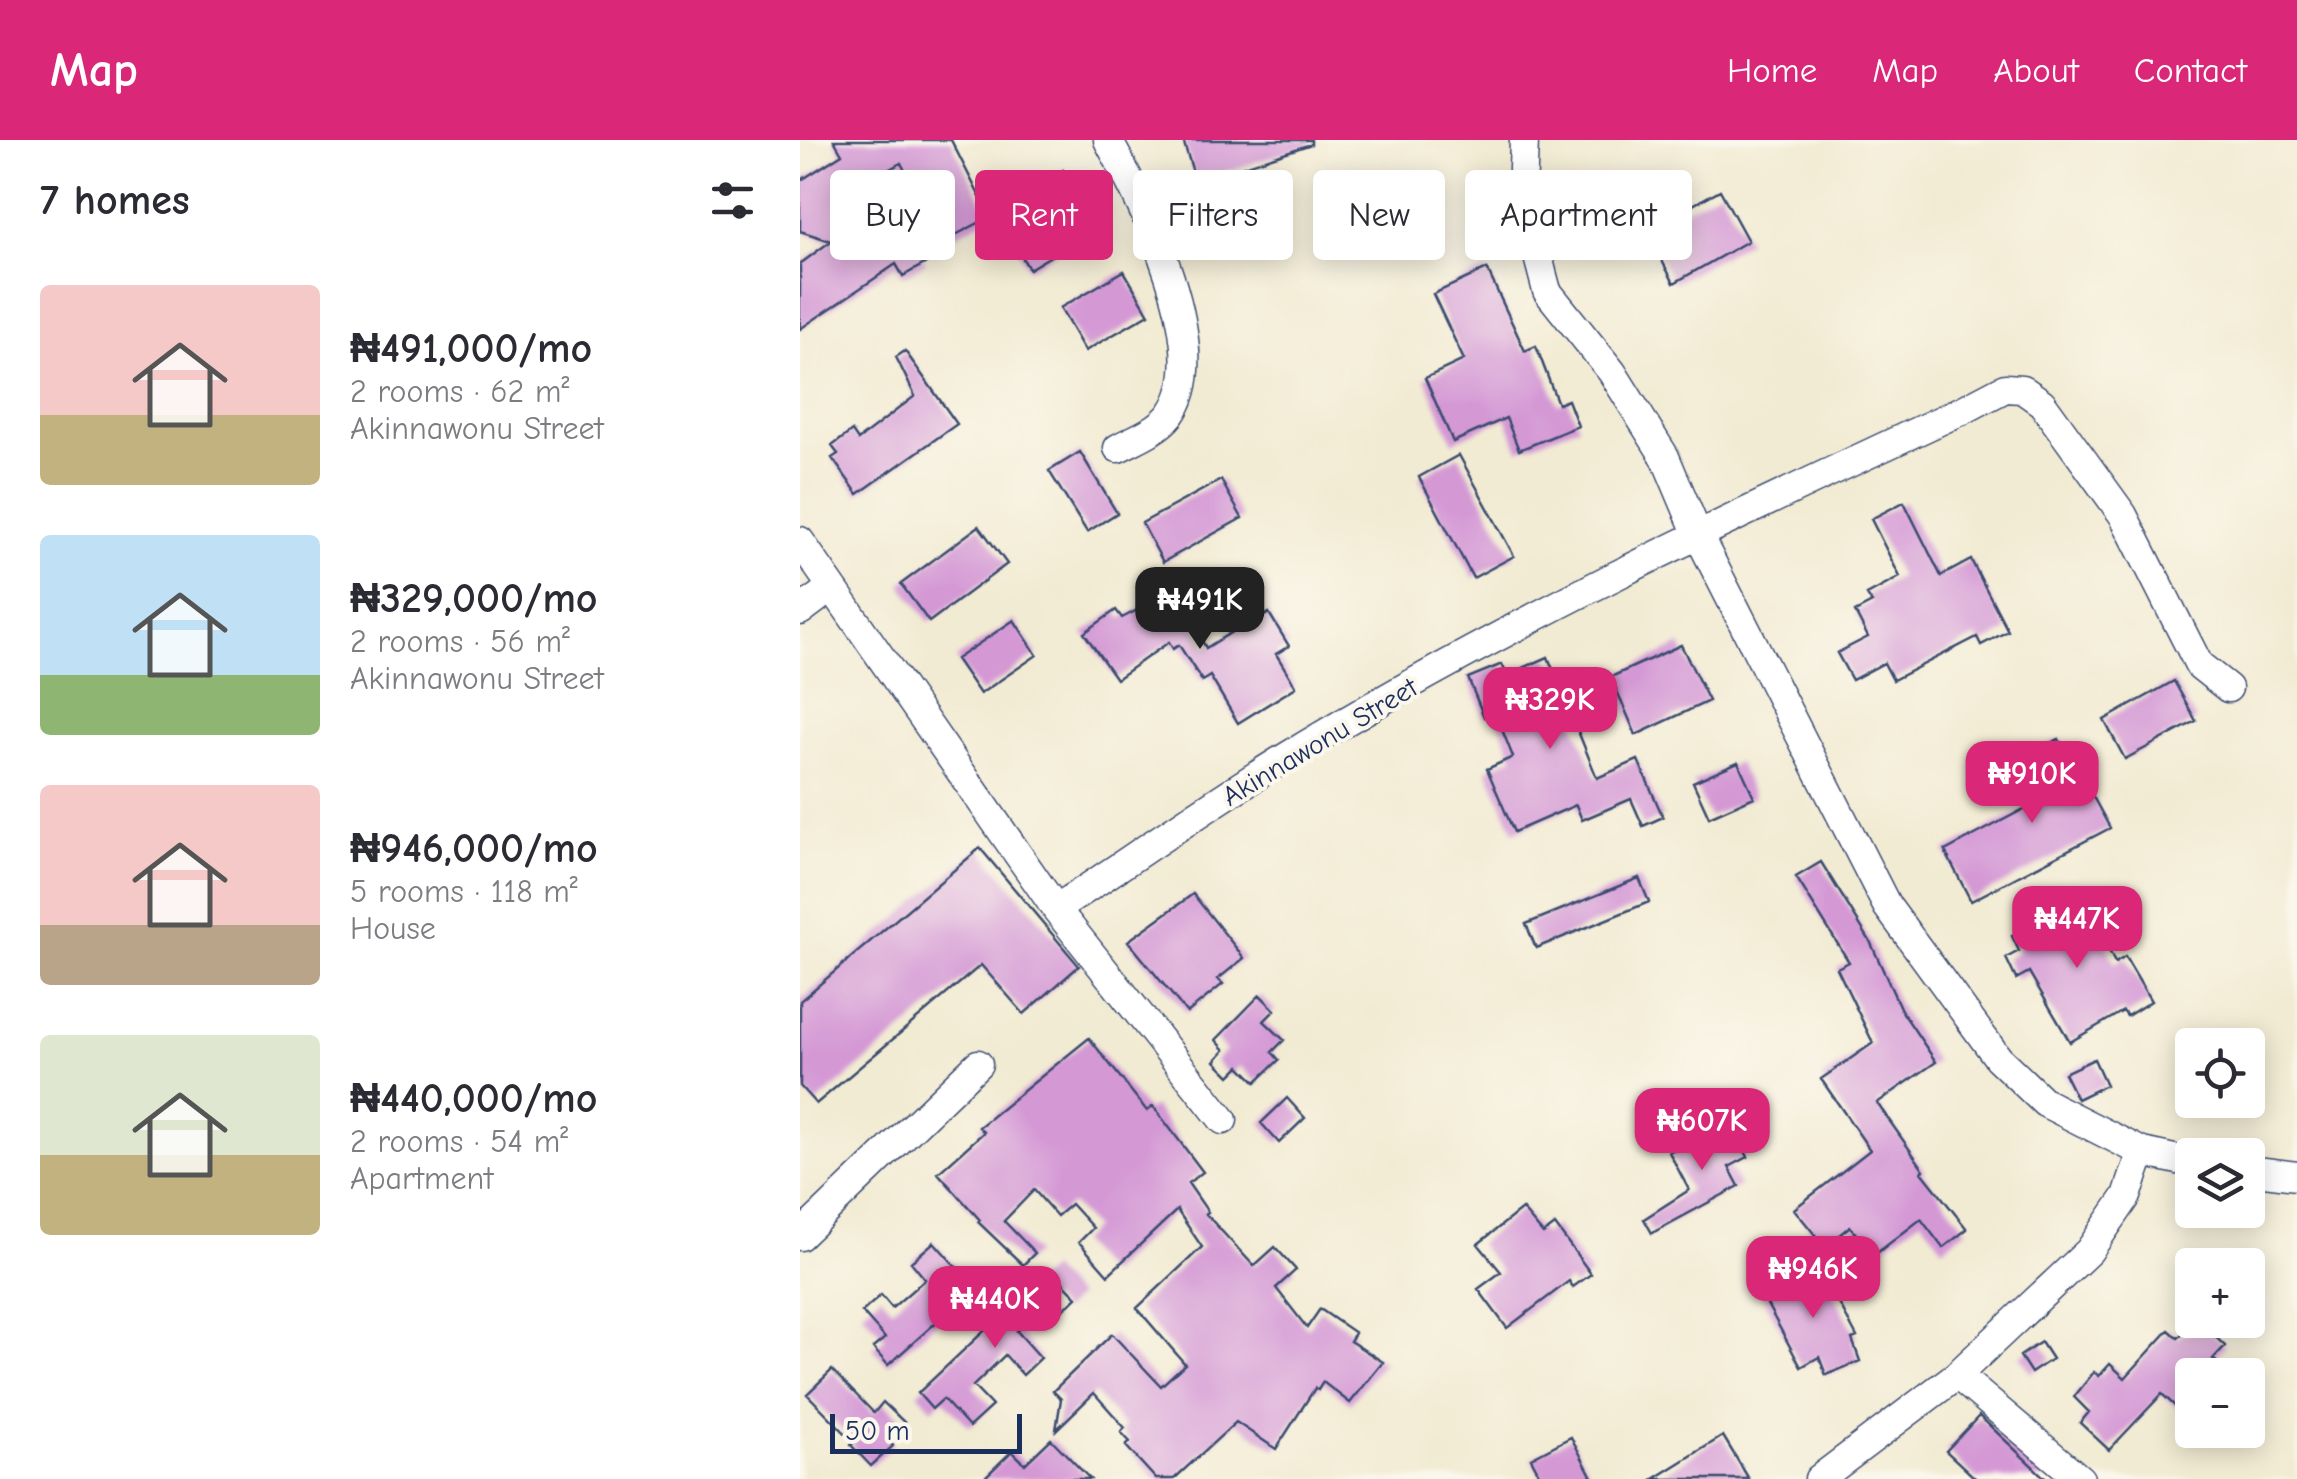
<!DOCTYPE html>
<meta charset="utf-8">
<style>
body{margin:0;font-family:"Comic Neue",sans-serif;background:#f7f7f7;color:#2b2b33;height:100vh;display:flex;flex-direction:column;font-size:38px;white-space:nowrap}
*{box-sizing:border-box;margin:0}
p{font-size:32px;color:#7c7c81}
.icon{flex:none;width:55px;height:55px;fill:none;stroke:currentColor;stroke-width:2;stroke-linecap:round;stroke-linejoin:round}
.map{position:relative;flex:1;overflow:hidden}
.sheet{display:flex;flex-direction:column;background:#fff;width:800px}
.sheet>*{flex:none}
.guide{position:absolute;left:30px;top:30px;width:950px;height:90px;display:flex;gap:20px}
.fabs{position:absolute;left:1375px;top:888px;display:grid;gap:20px}
.fabs a{display:grid;place-items:center;width:90px;height:90px;border-radius:10px;background:#fff;box-shadow:0 5px 25px #0003;font-size:50px}
.scale{position:absolute;left:30px;bottom:25px;width:192px;box-sizing:border-box;padding-left:10px;border:5px solid #1b2f5e;border-top:0;font-size:28px;line-height:35px;white-space:nowrap;color:#1b2f5e;-webkit-text-stroke:8px #fbf7ec;paint-order:stroke}
.price{position:absolute;translate:-50% -85px;padding:0 22px;border-radius:20px;background:#db2777;color:#fff;font-size:32px;line-height:65px;filter:drop-shadow(0 2px 5px #0008)}
.price::after{content:'';position:absolute;left:50%;top:60px;width:30px;height:22px;margin-left:-15px;background:inherit;clip-path:polygon(0 0,100% 0,50% 100%)}
.price.current{background:#222;color:#fff}
ul{padding:0;list-style:none}
li{display:flex;align-items:center;gap:30px;height:250px;padding:0 40px}
li span{display:grid;place-items:center;flex:none;width:280px;height:200px;border-radius:10px;color:#555}
li>.icon{margin-inline-start:auto}
span .icon{width:120px;height:120px;fill:#fffc;stroke-width:1}
li b{font-size:42px}
h2{display:flex;justify-content:space-between;align-items:center;height:120px;padding:0 40px;font-size:42px}
.tag{padding:0 35px;border-radius:10px;background:#fff;box-shadow:0 5px 25px #0003;font-size:35px;line-height:90px}
.tag.current{background:#db2777;color:#fff}
header{display:flex;align-items:center;gap:60px;box-sizing:border-box;height:140px;padding:0 50px;background:#db2777;color:#fff}
header strong{font-size:48px}
nav{display:flex;gap:55px;margin-inline-start:auto;font-size:35px}
main{display:flex;flex:1;min-height:0}
.map>svg:first-child{display:block}
</style>
<header>
<strong>Map</strong>
<nav><a>Home</a><a>Map</a><a>About</a><a>Contact</a></nav>
</header>
<main>
<section class="sheet">
<h2>7 homes<svg class="icon" aria-label="filters" viewBox="0 0 24 24"><path d="M4 7h16M4 17h16"/><circle cx="9" cy="7" r="2"/><circle cx="15" cy="17" r="2"/></svg></h2>
<ul>
<li><span style="background:linear-gradient(#f6c9c9 65%,#c2b280 0)"><svg class="icon" aria-label="home" viewBox="0 0 24 24"><path d="M3 11l9-7 9 7M6 9v11h12V9"/></svg></span><div><b>₦491,000/mo</b><p>2 rooms · 62 m²</p><p>Akinnawonu Street</p></div></li>
<li><span style="background:linear-gradient(#bfe0f5 70%,#8fb573 0)"><svg class="icon" aria-label="home" viewBox="0 0 24 24"><path d="M3 11l9-7 9 7M6 9v11h12V9"/></svg></span><div><b>₦329,000/mo</b><p>2 rooms · 56 m²</p><p>Akinnawonu Street</p></div></li>
<li><span style="background:linear-gradient(#f6c9c9 70%,#b9a48a 0)"><svg class="icon" aria-label="home" viewBox="0 0 24 24"><path d="M3 11l9-7 9 7M6 9v11h12V9"/></svg></span><div><b>₦946,000/mo</b><p>5 rooms · 118 m²</p><p>House</p></div></li>
<li><span style="background:linear-gradient(#dfe7d0 60%,#c2b280 0)"><svg class="icon" aria-label="home" viewBox="0 0 24 24"><path d="M3 11l9-7 9 7M6 9v11h12V9"/></svg></span><div><b>₦440,000/mo</b><p>2 rooms · 54 m²</p><p>Apartment</p></div></li>
</ul>
</section>
<div class="map">
<svg width="1497" height="1339" viewBox="0 0 1497 1339">
<rect width="100%" height="100%" fill="#fbf7ec"/>
<filter id="ink" filterUnits="userSpaceOnUse"><feTurbulence type="fractalNoise" baseFrequency=".01" numOctaves="2"/><feDisplacementMap in="SourceGraphic" scale="20" xChannelSelector="R" yChannelSelector="G"/><feConvolveMatrix kernelMatrix="1 2 1 2 8 2 1 2 1" color-interpolation-filters="sRGB"/></filter>
<filter id="wash" filterUnits="userSpaceOnUse"><feTurbulence type="fractalNoise" baseFrequency=".0048" numOctaves="4" result="noise"/><feDisplacementMap in="SourceGraphic" scale="40" xChannelSelector="R" yChannelSelector="G"/><feGaussianBlur stdDeviation="2.25" result="paint"/><feColorMatrix in="noise" values="0 0 0 0 0 0 0 0 0 0 0 0 0 0 0 0 0 1.4 0 .05"/><feComposite in="paint" operator="in"/></filter>
<g filter="url(#wash)">
<rect width="100%" height="100%" fill="#f2ebd3"/>
<g id="blocks">
<path fill="#d499d5" fill-rule="evenodd" d="M34,0H151L190,77L121,113L126,123L103,136L96,124L0,189V124L31,101L0,91V41L42,14ZM101,23L119,58L65,89L42,55Z
M383,0H511V4L396,42Z
M263,30L278,52L285,48L299,71L279,83L286,95L229,129L196,74Z
M920,50L948,101L874,143L846,91Z
M687,129L725,211L736,206L758,264L768,260L778,286L719,310L706,278L653,302L625,238L664,220L633,154Z
M324,131L349,174L285,211L260,168Z
M105,211L157,284L58,354L32,318L38,314L32,306L52,291L58,300L115,256L96,217Z
M280,312L317,373L287,392L249,331Z
M659,315L714,416L673,438L619,337Z
M421,340L442,378L363,422L342,383Z
M1104,362L1141,436L1171,420L1208,491L1181,505L1177,497L1093,540L1084,523L1052,540L1037,513L1068,497L1055,472L1072,463L1067,455L1100,437L1071,379Z
M179,386L207,424L129,482L101,444Z
M376,450L406,508L453,479L455,482L469,473L489,506L476,514L496,547L438,583L410,536L402,541L379,505L373,509L369,502L316,539L284,493L316,470L322,478Z
M214,480L237,515L180,554L156,519Z
M881,505L909,561L836,595L811,537Z
M748,517L797,638L838,620L863,677L843,686L831,659L782,680L776,665L714,692L687,629L713,617L695,572L684,577L668,538L702,524L707,535Z
M1374,541L1396,581L1325,619L1304,580Z
M1259,599L1277,635L1280,633L1310,688L1171,761L1145,711L1239,661L1219,618Z
M938,622L954,657L909,677L893,642Z
M180,708L279,826L224,874L181,825L16,964L0,946V861Z
M1021,722L1070,801L1101,870L1136,922L1077,963L1124,1030L1122,1032L1167,1089L1143,1108L1121,1079L1073,1116L1050,1086L1025,1107L994,1069L1070,1010L1021,939L1073,903L1037,828L1049,822L996,737Z
M839,738L849,762L736,808L726,784Z
M393,754L444,818L418,839L423,844L387,873L328,801Z
M1285,760L1315,823L1325,817L1351,861L1327,876L1323,871L1270,902L1229,832L1216,839L1206,818L1219,811L1212,796Z
M460,855L475,870L464,881L484,900L472,912L479,920L456,942L440,926L430,936L415,921L425,910L416,900Z
M289,898L347,971L353,966L403,1032L388,1043L408,1072L406,1074L454,1126L475,1107L496,1130L476,1148L507,1188L520,1169L555,1193L550,1201L583,1222L550,1263L523,1242L518,1250L515,1248L476,1309L436,1282L374,1339H356L326,1306L330,1302L321,1292L325,1288L294,1253L256,1290L261,1259L253,1251L312,1194L361,1246L385,1224L337,1168L402,1107L377,1070L308,1135L279,1102L293,1088L271,1064L257,1076L234,1050L204,1081L235,1113L223,1125L178,1082L180,1080L138,1033L184,992L179,987Z
M1294,919L1306,945L1277,959L1264,933Z
M487,958L505,978L479,1003L461,983Z
M929,981L948,1017L929,1027L939,1046L852,1093L844,1079L889,1050L869,1012Z
M722,1069L743,1094L755,1085L791,1134L773,1147L769,1141L707,1188L678,1149L701,1132L678,1104Z
M134,1102L175,1148L88,1225L73,1208L85,1198L62,1172L81,1155L92,1168L125,1139L111,1122Z
M1018,1124L1057,1197L1052,1199L1060,1221L1026,1235L1019,1217L1001,1227L962,1155Z
M250,1129L277,1157L262,1171L251,1159L217,1191L241,1218L223,1235L205,1215L173,1246L192,1266L169,1287L143,1259L132,1269L118,1253Z
M1403,1185L1425,1206L1413,1219L1419,1224L1409,1235H1392V1253L1378,1269L1362,1254L1309,1310L1280,1283L1289,1272L1274,1257L1294,1232L1299,1236L1310,1224L1325,1238L1369,1190L1378,1198L1385,1192L1388,1194L1392,1189L1395,1193Z
M1241,1202L1252,1219L1231,1233L1220,1216Z
M32,1230L74,1273L83,1262L105,1283L88,1300L93,1306L71,1326L51,1305L54,1302L7,1254Z
M1179,1276L1187,1283L1246,1339H1176L1146,1311Z
M923,1296L949,1339H854Z
M771,1297L793,1339H742L731,1318Z
M251,1299L290,1339H183L212,1311L225,1324Z"/>
</g>
</g>
<g filter="url(#ink)">
<use href="#blocks" fill-opacity="0" stroke="#3b4b70" stroke-width="2.5"/>
<g fill="none" stroke-linecap="round" stroke-linejoin="round">
<g stroke="#3b4b70" stroke-width="31">
<path id="minor" d="M308,0C341,60 418,212 370,275C357,291 335,299 318,308
M724,0L722,56L747,151L812,232L865,317L897,393L1087,766L1198,918L1245,963L1342,1012L1327,1056L1289,1111L1157,1235L1019,1339
M0,401L256,769L423,980
M0,471L32,447
M256,769C330,720 403,669 478,622C697,487 932,377 1165,269L1205,248L1222,249L1242,263L1323,375L1399,525L1428,548
M1342,1012L1392,1023
M1448,1030L1497,1036
M0,1096L178,924
M1157,1235L1280,1339"/>
</g>
<use href="#minor" stroke="#fff" stroke-width="28"/>
</g>
</g>
<g text-anchor="middle" dominant-baseline="central" stroke-width="8" stroke-linejoin="round" paint-order="stroke">
<g font-size="28" fill="#1b2f5e" stroke="#fbf7ec">
<text transform="translate(520 602) rotate(-31)">Akinnawonu Street</text>
</g>
</g>
</svg>
<div class="fabs">
<a><svg class="icon" aria-label="locate" viewBox="0 0 24 24"><circle cx="12" cy="12" r="6"/><path d="M12 2v4M12 18v4M2 12h4M18 12h4"/></svg></a>
<a><svg class="icon" aria-label="layers" viewBox="0 0 24 24"><path d="M12 4l9 5-9 5-9-5zM3 14l9 5 9-5"/></svg></a>
<a>+</a>
<a>−</a>
</div>
<div class="scale">50 m</div>
<b class="price current" style="left:400px;top:512px">₦491K</b>
<b class="price" style="left:750px;top:612px">₦329K</b>
<b class="price" style="left:1232px;top:686px">₦910K</b>
<b class="price" style="left:1277px;top:831px">₦447K</b>
<b class="price" style="left:902px;top:1033px">₦607K</b>
<b class="price" style="left:1013px;top:1181px">₦946K</b>
<b class="price" style="left:195px;top:1211px">₦440K</b>
<div class="guide">
<a class="tag">Buy</a>
<a class="tag current">Rent</a>
<a class="tag">Filters</a>
<a class="tag">New</a>
<a class="tag">Apartment</a>
</div>
</div>
</main>
